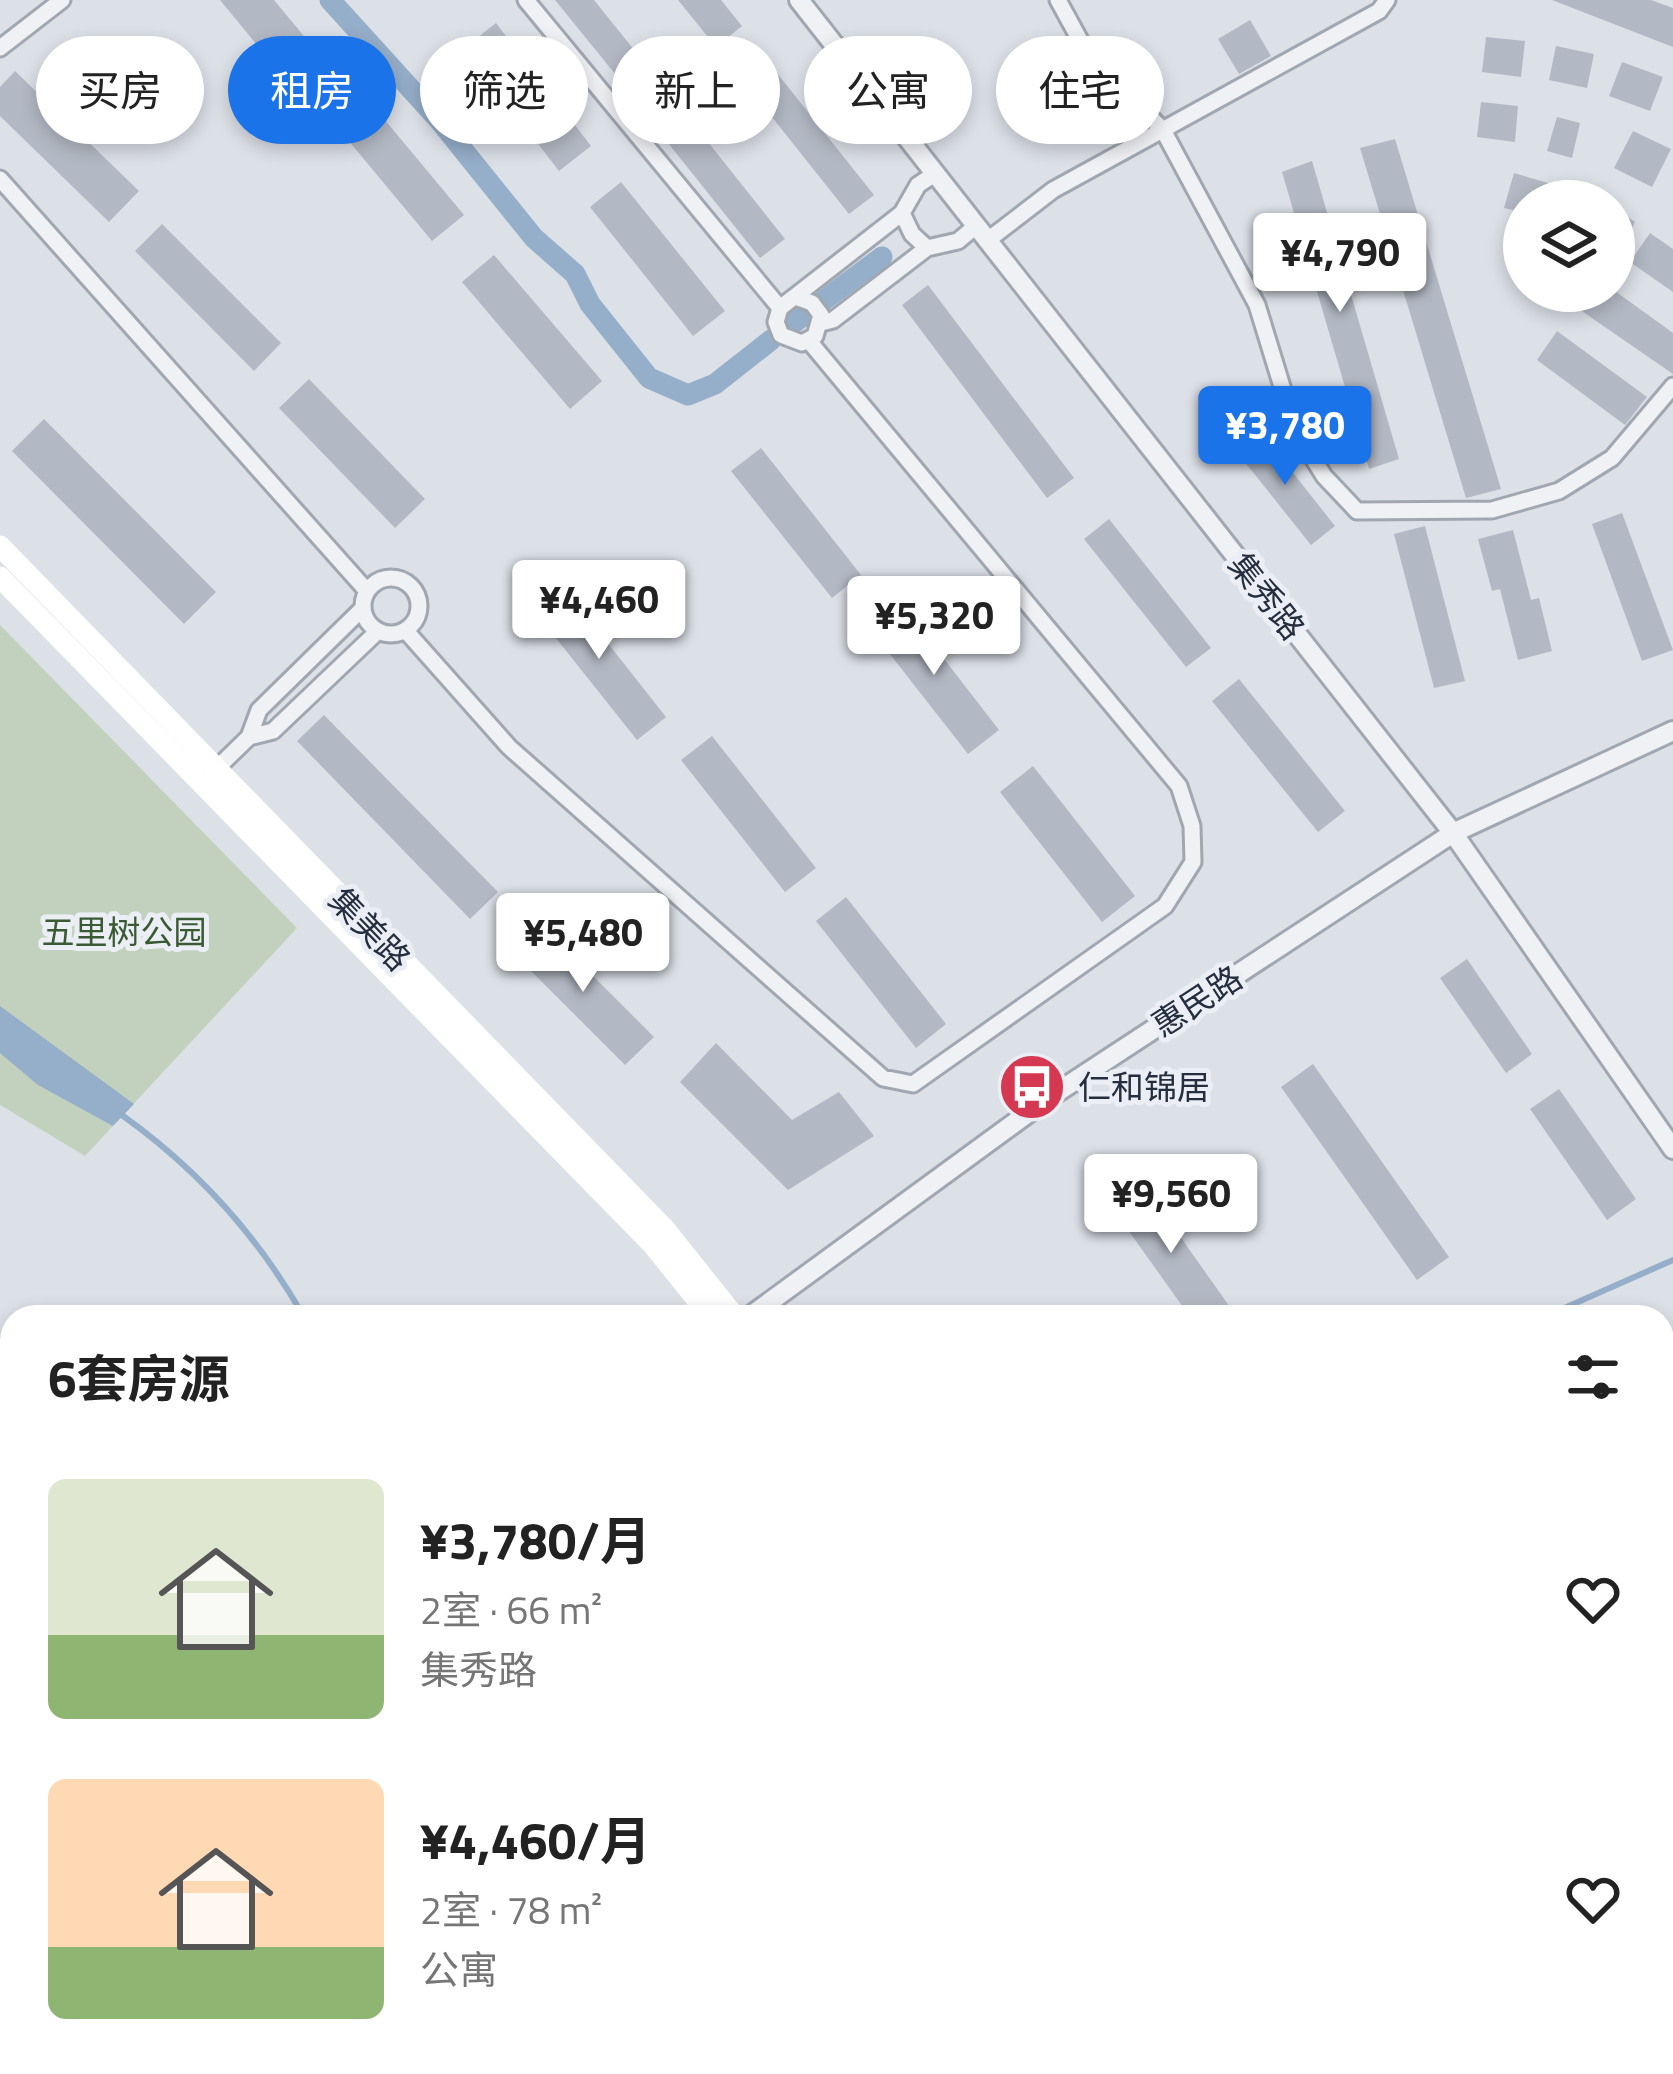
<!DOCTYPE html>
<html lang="zh">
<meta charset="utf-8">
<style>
body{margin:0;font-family:"Titillium Web","Noto Sans SC",sans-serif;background:#f6f6f6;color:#222;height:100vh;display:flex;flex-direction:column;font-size:45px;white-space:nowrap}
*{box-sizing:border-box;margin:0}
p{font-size:39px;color:#767676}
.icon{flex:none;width:66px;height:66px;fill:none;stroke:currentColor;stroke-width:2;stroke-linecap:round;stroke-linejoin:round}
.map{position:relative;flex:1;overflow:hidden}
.sheet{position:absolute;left:0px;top:1305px;width:1674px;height:771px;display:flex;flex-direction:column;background:#fff;border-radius:36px 36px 0 0;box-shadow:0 6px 18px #0003}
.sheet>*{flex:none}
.banner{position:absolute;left:36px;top:36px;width:1602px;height:108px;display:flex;gap:24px}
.controls{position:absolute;left:1503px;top:180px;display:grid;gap:24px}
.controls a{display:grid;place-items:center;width:132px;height:132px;border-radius:50%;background:#fff;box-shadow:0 6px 18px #0003;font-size:60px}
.price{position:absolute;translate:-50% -102px;padding:0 27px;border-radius:12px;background:#fff;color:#222;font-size:39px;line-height:78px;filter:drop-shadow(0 3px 6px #0008)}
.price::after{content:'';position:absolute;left:50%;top:72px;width:36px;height:27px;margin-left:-18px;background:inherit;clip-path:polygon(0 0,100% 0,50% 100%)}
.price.on{background:#1a73e8;color:#fff}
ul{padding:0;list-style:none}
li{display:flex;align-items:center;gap:36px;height:300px;padding:0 48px}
li span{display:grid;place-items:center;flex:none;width:336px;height:240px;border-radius:18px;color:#555}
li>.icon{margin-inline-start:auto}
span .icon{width:144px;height:144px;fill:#fffc;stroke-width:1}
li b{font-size:51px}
h2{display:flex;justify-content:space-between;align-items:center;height:144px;padding:0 48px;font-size:51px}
.chip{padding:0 42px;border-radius:54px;background:#fff;box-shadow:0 6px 18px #0003;font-size:42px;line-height:108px}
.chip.on{background:#1a73e8;color:#fff}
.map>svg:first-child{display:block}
</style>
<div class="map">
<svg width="1673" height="2074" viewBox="0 0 1673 2074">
<rect width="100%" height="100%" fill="#dce0e7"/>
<path fill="#c2d1bd" d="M0,625L297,928L85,1156L0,1105Z"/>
<path fill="#95aec9" d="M0,1006L134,1104L113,1126L38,1085L0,1053Z"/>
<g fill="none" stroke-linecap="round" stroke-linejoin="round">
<path stroke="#95aec9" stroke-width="6" d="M119,1113C197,1168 257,1234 304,1317
M1544,1317L1673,1260
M849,2064L856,2074"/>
<path stroke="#95aec9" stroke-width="21" d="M330,0L439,120L534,238L575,274L590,304L649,378L688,395L715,384L771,340
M824,300L882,257
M788,327L807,313"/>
</g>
<path fill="#b3b9c4" d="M220,0H274L313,47L281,74Z
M555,0H594L643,61L620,80Z
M678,0H721L742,26L716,47Z
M1552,0H1651L1673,8V47Z
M1250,20L1271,56L1239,74L1218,39Z
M496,23L591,146L559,171L464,48Z
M1486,37L1525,41L1521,77L1482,72Z
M1556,46L1594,54L1587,88L1549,80Z
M761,53L874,195L849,214L737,73Z
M1622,62L1663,77L1650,111L1609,96Z
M15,71L139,191L109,222L0,116V87Z
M665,88L785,239L760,258L640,108Z
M360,90L464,215L432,241L328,116Z
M1481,102L1518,106L1515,142L1477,137Z
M1557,117L1580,123L1572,158L1547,151Z
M1633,131L1671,149L1652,187L1614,168Z
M1395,139L1501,489L1466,498L1360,148Z
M1312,161L1399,459L1369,469L1282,172Z
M1514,173L1595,197V201H1524V213L1504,208Z
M621,182L725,311L693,336L590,207Z
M1614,207L1635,222L1614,264Z
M162,224L281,343L254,371L135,251Z
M1650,233L1673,249V292L1630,262Z
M494,255L602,381L570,409L462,282Z
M928,285L1074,478L1047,498L902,305Z
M1583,291H1615L1673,333V374L1573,305Z
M1557,331L1647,397L1625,425L1537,360Z
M309,379L425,499L395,528L279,408Z
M44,419L216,592L184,624L12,451Z
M1260,431L1335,526L1311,545L1236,451Z
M761,448L861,575L832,598L731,471Z
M1622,513L1673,650L1642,661L1592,524Z
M1109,519L1211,648L1186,667L1084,539Z
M1425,526L1465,681L1434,688L1394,534Z
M1513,530L1531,600L1539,598L1552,651L1518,660L1500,589L1492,591L1478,539Z
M562,585L666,717L637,740L532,608Z
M900,602L999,730L968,754L868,626Z
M1239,679L1345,811L1318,832L1212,701Z
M324,715L498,892L470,919L297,741Z
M712,736L816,868L785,892L681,760Z
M1033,766L1135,896L1102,922L1000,792Z
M846,897L946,1024L916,1048L816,921Z
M541,924L654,1037L625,1065L513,953Z
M1467,959L1532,1054L1506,1073L1440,978Z
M716,1043L792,1120L839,1092L874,1136L788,1190L680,1082Z
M1313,1064L1449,1257L1417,1280L1281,1087Z
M1559,1089L1636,1199L1607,1220L1530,1109Z
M1143,1184L1237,1317H1190L1111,1206Z"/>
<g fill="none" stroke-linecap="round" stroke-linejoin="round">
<g stroke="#a1a7b1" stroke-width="21">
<path id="minor" d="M526,0L780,308
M1058,0L1087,53L1163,130L1257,305L1295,429L1324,476L1357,511L1492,510L1559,491L1612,458L1673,386
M0,48L62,0
M936,173L918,185L902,213L912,234L927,248L958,241L977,225
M0,179L367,591
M988,240L1053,190L1379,11L1387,0
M798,298L812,303L821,315L815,336L802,343L781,335L776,322L780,308L902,213
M821,323L833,320L927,248
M363 606a28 28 0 1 1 56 0a28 28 0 1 1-56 0Z
M406,631L509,747L883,1078L913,1084L1165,906L1193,862L1192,826L1179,786L809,341
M249,737L273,731L378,631
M212,773L249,737L259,710L363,608"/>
</g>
<g stroke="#a1a7b1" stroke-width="24">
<path id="tertiary" d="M799,0L1453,833L1673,1149
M749,1317L1050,1097L1453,833L1673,731
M0,1837L12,1828
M0,1950L12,1968
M1662,2026L1673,2021
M1662,2047L1673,2042
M80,2064L87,2074
M1559,2074L1580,2064
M1602,2074L1624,2064"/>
</g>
<use href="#minor" stroke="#eff1f5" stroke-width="15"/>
<use href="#tertiary" stroke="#eff1f5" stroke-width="18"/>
<path stroke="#fff" stroke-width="21" d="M0,546L664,1228L735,1317
M0,577L653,1245L711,1317
M1237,2064L1243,2074
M1259,2064L1266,2074"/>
</g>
<defs>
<g id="bus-disc" transform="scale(3.45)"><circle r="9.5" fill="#d43951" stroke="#ebeff5"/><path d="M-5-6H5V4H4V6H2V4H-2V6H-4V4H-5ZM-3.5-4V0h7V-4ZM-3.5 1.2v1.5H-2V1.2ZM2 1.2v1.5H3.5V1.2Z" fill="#fff"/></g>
</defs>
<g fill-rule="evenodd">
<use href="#bus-disc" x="1032" y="1087"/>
</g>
<g text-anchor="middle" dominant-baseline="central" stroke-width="10" stroke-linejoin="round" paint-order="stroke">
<g font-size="33" fill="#252e3e" stroke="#ebeff5">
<text transform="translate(1267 596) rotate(52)">集秀路</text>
<text transform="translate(370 929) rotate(46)">集美路</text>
<text transform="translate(1197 1001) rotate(-33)">惠民路</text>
</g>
<g font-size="33" fill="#395a32" stroke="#ebeff5">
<text x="124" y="932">五里树公园</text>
</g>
<g font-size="33" fill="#252e3e" stroke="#ebeff5" text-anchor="start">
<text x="1078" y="1087">仁和锦居</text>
</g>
</g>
</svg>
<div class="controls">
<a><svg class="icon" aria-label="layers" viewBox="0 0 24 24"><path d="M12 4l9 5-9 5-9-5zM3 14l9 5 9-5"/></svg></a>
</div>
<b class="price" style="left:1340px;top:315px">¥4,790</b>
<b class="price on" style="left:1285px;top:488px">¥3,780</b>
<b class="price" style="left:599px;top:662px">¥4,460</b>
<b class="price" style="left:934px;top:678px">¥5,320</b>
<b class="price" style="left:583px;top:995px">¥5,480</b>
<b class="price" style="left:1171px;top:1256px">¥9,560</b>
<div class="banner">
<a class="chip">买房</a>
<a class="chip on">租房</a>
<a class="chip">筛选</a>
<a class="chip">新上</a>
<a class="chip">公寓</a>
<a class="chip">住宅</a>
</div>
<section class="sheet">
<h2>6套房源<svg class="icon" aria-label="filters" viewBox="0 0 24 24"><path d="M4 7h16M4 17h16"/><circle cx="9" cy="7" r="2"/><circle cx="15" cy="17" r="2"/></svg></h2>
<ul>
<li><span style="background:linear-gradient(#dfe7d0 65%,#8fb573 0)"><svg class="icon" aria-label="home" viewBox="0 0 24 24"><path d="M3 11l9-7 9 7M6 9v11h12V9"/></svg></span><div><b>¥3,780/月</b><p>2室 · 66 m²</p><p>集秀路</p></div><svg class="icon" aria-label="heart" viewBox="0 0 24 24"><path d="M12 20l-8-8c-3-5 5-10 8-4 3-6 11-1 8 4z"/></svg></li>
<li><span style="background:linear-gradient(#ffd9b3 70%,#8fb573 0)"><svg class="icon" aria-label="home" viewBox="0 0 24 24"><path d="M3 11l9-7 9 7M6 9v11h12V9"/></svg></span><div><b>¥4,460/月</b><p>2室 · 78 m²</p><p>公寓</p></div><svg class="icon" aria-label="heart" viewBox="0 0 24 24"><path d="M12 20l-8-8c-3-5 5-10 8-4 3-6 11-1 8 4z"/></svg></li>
</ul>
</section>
</div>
